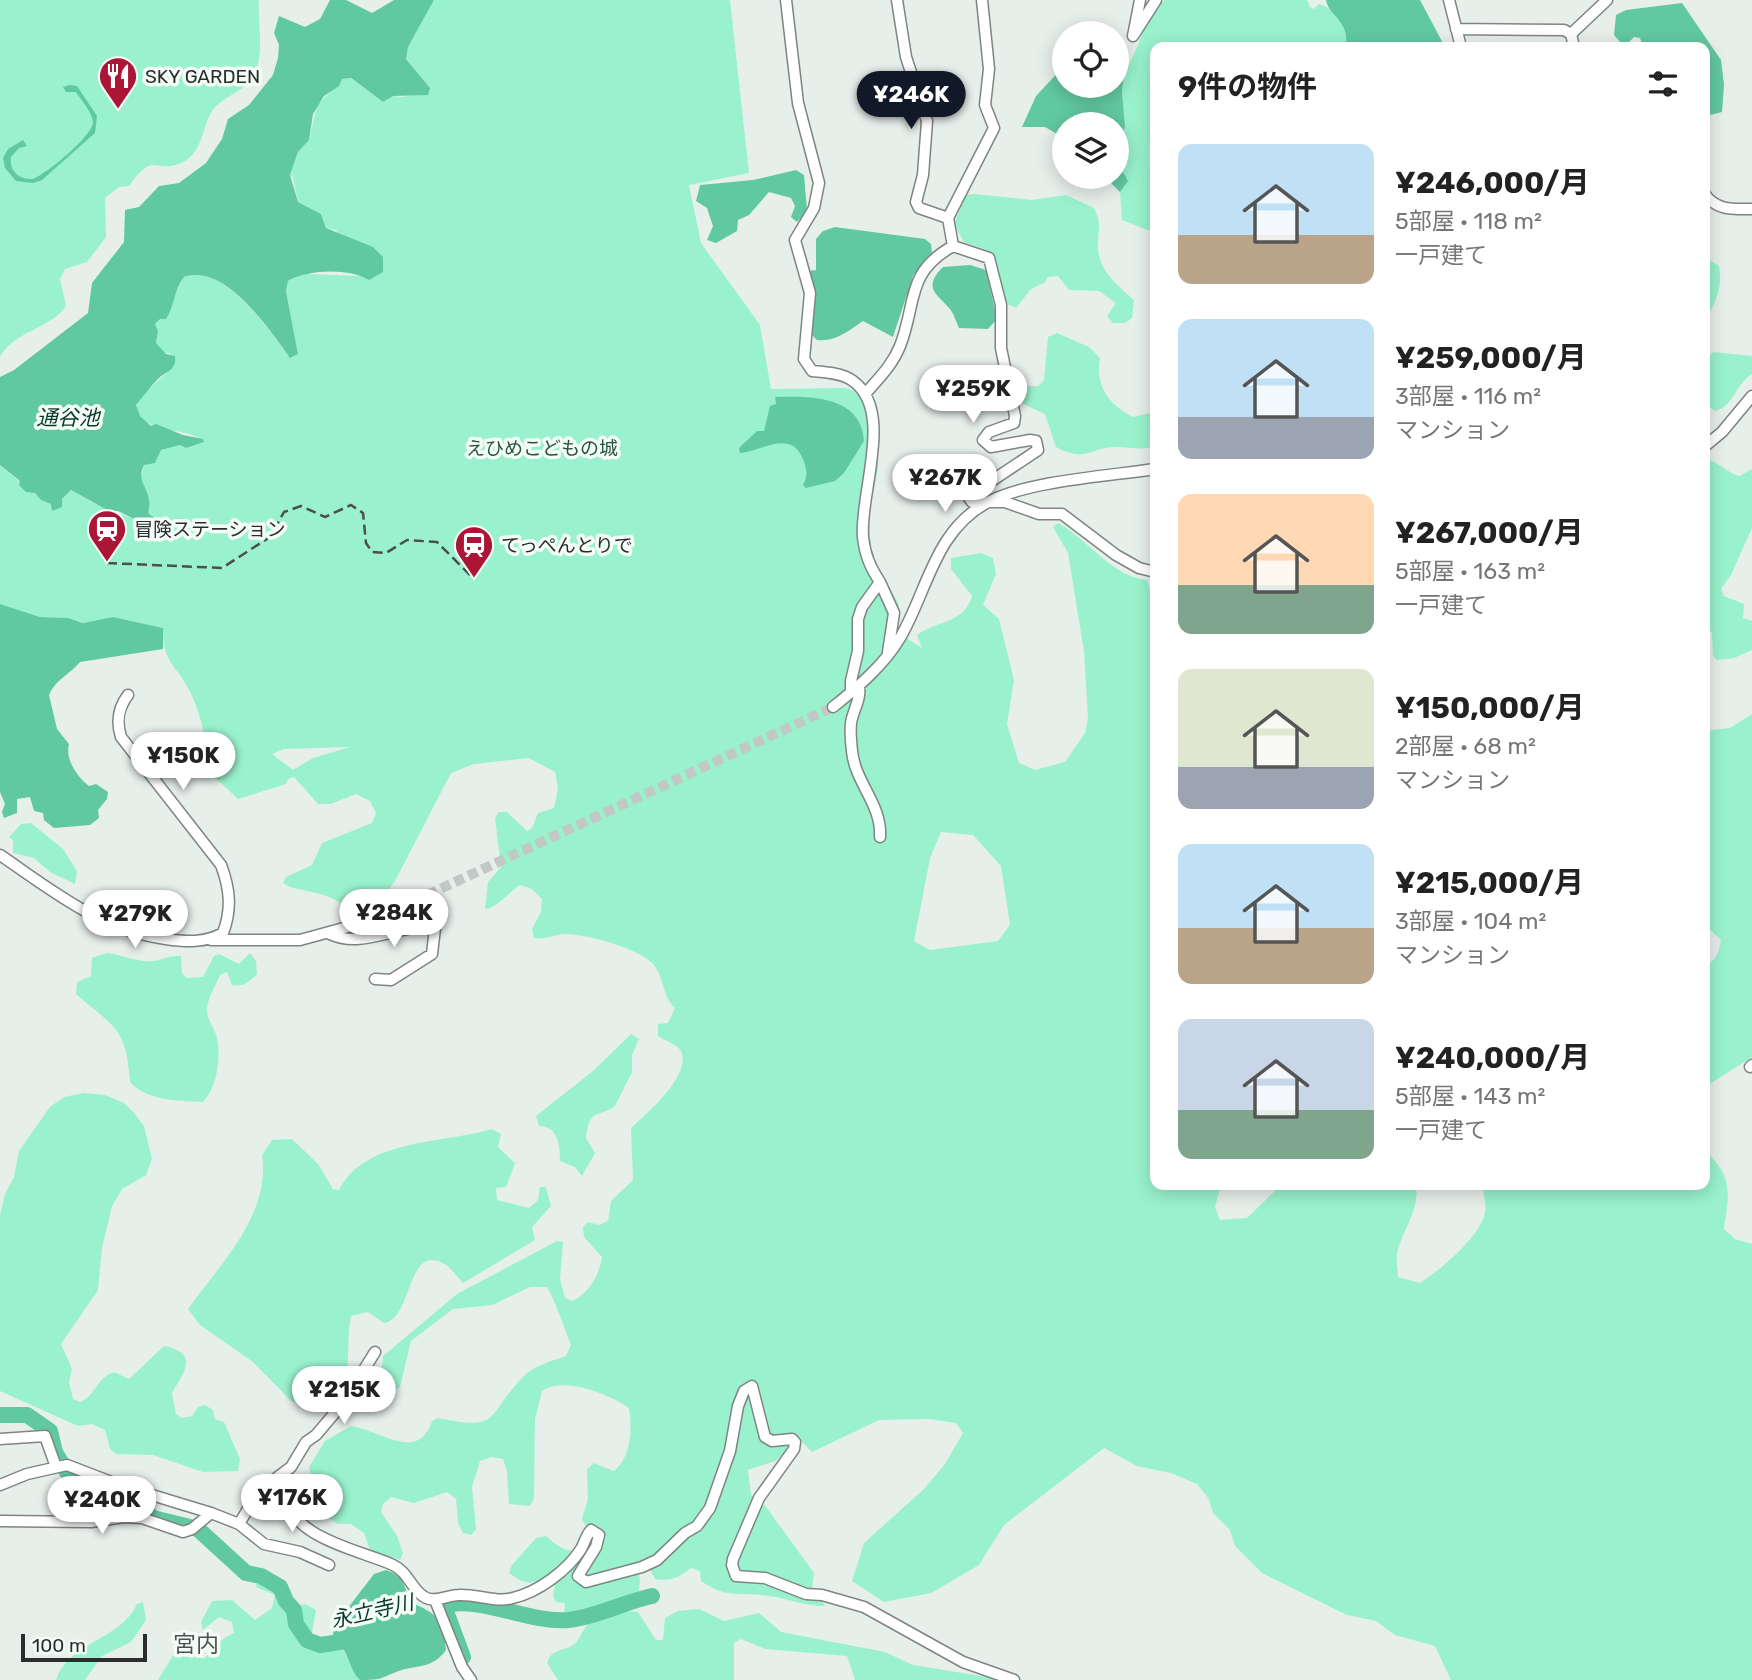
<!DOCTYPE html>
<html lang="ja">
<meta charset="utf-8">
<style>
body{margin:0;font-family:Rubik,"Noto Sans JP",sans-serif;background:#f6f6f6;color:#222;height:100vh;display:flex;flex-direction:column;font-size:26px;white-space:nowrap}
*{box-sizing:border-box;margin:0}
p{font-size:23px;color:#767676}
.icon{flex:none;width:38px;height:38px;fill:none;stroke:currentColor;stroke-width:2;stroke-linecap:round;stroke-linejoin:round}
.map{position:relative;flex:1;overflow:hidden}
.drawer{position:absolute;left:1150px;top:42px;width:560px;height:1148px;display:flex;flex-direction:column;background:#fff;border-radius:14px;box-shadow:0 4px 18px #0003}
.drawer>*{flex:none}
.buttons{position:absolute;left:1052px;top:21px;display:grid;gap:14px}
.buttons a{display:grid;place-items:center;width:77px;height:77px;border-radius:50%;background:#fff;box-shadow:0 4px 18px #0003;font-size:35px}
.scale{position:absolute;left:21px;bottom:18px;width:126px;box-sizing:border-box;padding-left:7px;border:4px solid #2a2d2b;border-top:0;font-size:19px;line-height:24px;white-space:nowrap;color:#2a2d2b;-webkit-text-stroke:5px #f4fcf8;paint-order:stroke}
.price{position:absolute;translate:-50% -60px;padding:0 16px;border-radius:24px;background:#fff;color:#222;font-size:23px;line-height:46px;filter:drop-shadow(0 2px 4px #0008)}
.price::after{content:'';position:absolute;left:50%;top:42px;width:21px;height:16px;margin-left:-10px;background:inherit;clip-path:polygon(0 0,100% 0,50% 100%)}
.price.current{background:#111827;color:#fff}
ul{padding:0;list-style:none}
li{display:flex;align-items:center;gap:21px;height:175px;padding:0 28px}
li span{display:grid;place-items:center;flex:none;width:196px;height:140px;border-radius:14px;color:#555}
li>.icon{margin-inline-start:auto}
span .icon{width:84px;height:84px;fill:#fffc;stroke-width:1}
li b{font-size:30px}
h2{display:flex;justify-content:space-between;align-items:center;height:84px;padding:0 28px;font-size:30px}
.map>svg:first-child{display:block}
</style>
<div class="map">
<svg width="1752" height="1680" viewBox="0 0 1752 1680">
<rect width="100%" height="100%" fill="#e7efeb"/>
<path fill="#99f2cd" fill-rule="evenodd" d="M0,0H259C257,27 268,62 247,84C237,94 220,99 212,111C202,127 203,152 183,162C155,176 156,148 129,186L119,187L105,198L106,237L87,262L65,269L60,279L66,306C50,329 17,330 0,356Z
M434,0H730L749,173L689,185L701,243L760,325L771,389L846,388L872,398L877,418L878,468L869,513L871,558L899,604L895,631L922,648L917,635C937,620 964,624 972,596L951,569V558L981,553L993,558L996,574L983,605L999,619L1014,680L1007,724L1019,763L1035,770L1065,762L1085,733L1088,718L1084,652L1068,553L1053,527L1058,523C1088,539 1112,577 1147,580C1155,603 1157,629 1155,654C1153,671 1150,681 1155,698V1185H1221L1215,1207L1220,1220L1247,1218L1281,1185H1416C1420,1210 1402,1230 1397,1254C1396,1261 1398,1270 1398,1277L1420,1283C1440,1270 1480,1237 1485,1213C1487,1205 1483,1193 1482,1185H1704L1705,1151C1734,1177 1729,1194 1724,1229L1735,1239L1752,1244V1680H1451L1435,1646L1395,1635L1376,1621L1347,1615L1262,1573L1235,1546L1230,1530L1213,1513L1209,1499L1197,1484L1171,1473L1137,1466L1104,1448L1004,1525L979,1565L931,1593L884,1602L852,1581L864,1543L924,1489L945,1464L963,1433L956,1423L930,1419L879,1420L812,1452L800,1440L775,1461L748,1470L751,1495L766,1507L814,1573L811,1598L821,1599L825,1606C805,1606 789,1599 770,1596C740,1591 728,1600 701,1581L700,1571L691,1568C680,1577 670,1582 655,1579L645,1561L636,1564L640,1579L639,1591L574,1616L564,1615L565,1603L556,1602L553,1596L555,1583L546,1576C531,1586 524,1584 509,1573L512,1565L536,1538L546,1536C559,1548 566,1551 583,1553L593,1538L582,1519L588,1499L587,1469L594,1463L614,1471C632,1456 632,1429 629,1408C608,1394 565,1376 542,1391L535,1419L534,1498L530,1506L509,1504L507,1471L503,1459L492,1457L480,1461L472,1487L476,1529L471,1535L463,1533L458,1523L456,1499L447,1492L414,1503L391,1497L383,1504L381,1512L397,1536L403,1553L400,1560L370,1550L364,1533L351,1524H338L310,1506L313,1486L309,1467L325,1441L351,1426C382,1431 418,1463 432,1421L438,1418C502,1431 484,1418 522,1378C532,1366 552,1361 566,1356L571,1345C563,1325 557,1305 547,1287H530L492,1305L453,1309L411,1341L400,1387L394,1391L385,1407L375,1404C373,1386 383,1373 383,1356L457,1294L557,1241L563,1242L560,1279L565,1298L573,1301C590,1291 599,1276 602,1257L584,1237L583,1227L588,1222L599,1225L608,1221L611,1201L633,1180L631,1128C647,1113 692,1075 681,1051C678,1045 664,1040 658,1036V1024L668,1023L675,1008C661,995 665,975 651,962C636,948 586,934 566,934C554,934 546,940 534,938L532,929L541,912L542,899L532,889L520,885C509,892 497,908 485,909L488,882L501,867L495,818L499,812H507L527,831L532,828L538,813L554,808L558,788L555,772L529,758L474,764L451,773L395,881C382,898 379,906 391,924C369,942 353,910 337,901C324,893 304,891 290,887L283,883L286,877L312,865L322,843L372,823L376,813L370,801L356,794L331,804H318L294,777L288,779L286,784L238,799L207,770C208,746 202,718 192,696C179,666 162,665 163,628L113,617L84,623L68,618L40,617L0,604V465C20,481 37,499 62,507V499L71,490C82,496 96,505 108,510C121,515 133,516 145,526L167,518H155L149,514V501L140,482L144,465L155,462L161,450L180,445L186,448L204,442C187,425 153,438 136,411L137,402C149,389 160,378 174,367L171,354L162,352L156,343L158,331L155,324L172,301L184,277C225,263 268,329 290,358L298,354L286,290L288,281L306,274L362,276L336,230L326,228L321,214L298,202L293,177L290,175L298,152L309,140L317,106L342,79L350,78L383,102L393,96L403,97L430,88L406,59L408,47ZM350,747L313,758L293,770L272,754L284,749ZM941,832L973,835L1001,866L1010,925L998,941L930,950L914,941L930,858Z
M1165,0H1307L1310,7L1314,9L1319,4C1338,9 1348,28 1346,47H1155V233L1122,220L1120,192L1127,181L1123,172L1126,163L1118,145L1125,127L1122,91L1125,70C1140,52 1142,16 1165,0Z
M974,194L1032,200L1066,195L1094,208C1101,221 1099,226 1098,240C1096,269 1115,283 1134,300L1132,318L1125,323H1113L1107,316L1116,303L1099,291L1069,290L1058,276L1048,277L1044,283L1031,289L1016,308L1003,302L994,256L989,251L964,242L954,224L966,195Z
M1705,257L1719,266C1723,287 1716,303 1705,320Z
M1057,333L1089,347L1100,358C1095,387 1109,404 1133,417L1155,412V446C1140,451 1130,447 1115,447C1088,448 1087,463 1056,447L1045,414L1023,404L1019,386H1038L1044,380L1048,337Z
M1713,352L1752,356V374C1735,384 1735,406 1715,411L1704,404L1705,361Z
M1705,459C1718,461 1726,472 1739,476L1752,469V528L1731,575L1721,589L1724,596L1744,604L1743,618L1752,621V650L1734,658L1717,660L1713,656L1712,633L1705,627Z
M1752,714V1057L1705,1087V965C1716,962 1719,951 1721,940L1705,925V731L1730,728Z
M31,823L63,849L77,871L75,884L50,872L34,858L13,853V840L9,837L21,824Z
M107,953C121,954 138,963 153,961C164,960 169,955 181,956L182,973L186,978L203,977L214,956L219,954L239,964L250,953L256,961L257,974C249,982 244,987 232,985L227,972L220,975C216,985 206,1000 207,1012C208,1021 215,1029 217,1038C221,1058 217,1088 203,1102C176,1100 149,1102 130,1082C126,1027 115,1028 76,994L77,982L91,976L92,958Z
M631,1034L639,1039L632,1055V1072L615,1106C599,1118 589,1107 586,1138L595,1153L582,1176L575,1167L560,1161C560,1146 558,1126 539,1126L536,1116L593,1071Z
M84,1093L105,1095L124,1103L134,1113L144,1126L152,1159L146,1175L122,1189L112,1206L102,1248L98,1290L61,1344L72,1369L69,1382L73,1399L80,1402C96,1396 95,1379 114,1372L129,1379L164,1346C200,1353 184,1372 172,1393L176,1414L182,1418L192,1416L198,1407L205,1405L213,1410L215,1419L224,1422L240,1459L238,1471L203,1472L153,1455L116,1454L110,1449L105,1430L92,1424L78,1426L0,1391V1215L5,1194L14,1177L19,1151L50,1107L64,1097Z
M492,1129L501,1134L498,1147L515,1163L506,1187L496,1188L497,1200L529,1208L538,1200L540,1187H546L551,1206L532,1227L535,1240L463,1283C457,1277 450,1266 443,1263C406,1244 413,1319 384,1323L368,1312L351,1316C346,1339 351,1373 342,1393C333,1394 327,1389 319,1391C307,1394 307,1401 292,1402L253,1362L200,1325L188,1309C220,1264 271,1215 262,1155L272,1140L292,1139L318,1164L333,1189L339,1190C366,1138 442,1144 492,1129Z
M264,1581L279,1588L288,1609L305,1604L316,1610L311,1639L319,1648L341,1646L360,1680H158L177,1649V1637L183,1635L193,1646L197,1658H205L223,1639L234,1633L232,1622L219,1617L203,1630L201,1622L212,1601L232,1600L255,1620L272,1608L275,1595L256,1587L257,1582Z
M143,1602L146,1620L131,1642L102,1656L85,1680H56C67,1643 122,1639 137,1604Z
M699,1609L724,1621L759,1613L781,1632L885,1652L913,1665L1006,1680H855L847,1656L765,1649L741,1639L734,1643V1680H558L547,1663C552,1648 562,1652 573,1645C578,1642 580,1636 583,1631C595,1612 618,1609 638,1612L656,1640H663L665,1618L678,1611Z"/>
<path fill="#61c9a2" d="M330,0H346L372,13L394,0H434L408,47L406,59L430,88L428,95L393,96L383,102L351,78L342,79L339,86L324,96L313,114L309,140L298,152L290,175L298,202L321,214L326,228L373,247L383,257V272L369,280C349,268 309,269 288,281L286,291L298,354L290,358C269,329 225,263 184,277C173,292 175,305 166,319H160L155,324L158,331L156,343L166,354L175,356C177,372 165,371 157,380C149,388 143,397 136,405L140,416L151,426L156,424L183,435L203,439L204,442L186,448L180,445L161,450L155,463L144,465C136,482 148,486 149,501C150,506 148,510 149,514L155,518L176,522L160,532L118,511H109L71,490L62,499V507L52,511L51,504L41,500L35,493L26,492L19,485L20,481L0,465V377L14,370L88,313L92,283L124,242L125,210L139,207L159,186L179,183L206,163L222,139L228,119L249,105L273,75L278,58L279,45L274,33L279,16L305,27L320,19Z
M1326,0H1420L1445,47H1346C1349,19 1329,17 1326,0Z
M1682,3L1721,60L1724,85L1722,112L1710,115L1705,110L1704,47H1643L1640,38L1634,37L1628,43H1621L1614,35L1616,15L1626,10Z
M1117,62L1129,67L1125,70L1122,91L1125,127L1118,145L1126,163L1123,172L1128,181L1120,192L1105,177H1116V124H1064V138L1045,127H1022L1036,96L1064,66V86H1116Z
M70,85L77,86L97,116L95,133L42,180L33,183L16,181L5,168L3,158L8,149L23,140L27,146L19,148L11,157C9,171 19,180 33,179C46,174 93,136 93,122C92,112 81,100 76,92H66L63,87Z
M796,170L804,175L807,210L797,222L791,217L795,206L791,198L769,192L749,215L738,220L737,231L716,243L707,240L713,226L707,208L696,201L700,185L753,180Z
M835,227L925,239L931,244L932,252L913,276L893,337L863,321C848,331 836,342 817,340L809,332L808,271L816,270V239L823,231Z
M970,265L986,270L997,319L988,329L959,328C956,322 954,313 949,308C937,294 922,288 943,267Z
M775,397C810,396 861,395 864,441L844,473L835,481L806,488L803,485C808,476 807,469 803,459C790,428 761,452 740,453L739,448L757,431H764L770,406L776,404Z
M0,604L40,617L68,618L83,623L113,617L163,628V649L80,662C69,675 56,679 49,695L57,729L69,744C65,759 77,777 89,786L96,784L108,792L107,799L98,810L99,818L90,825L54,828L44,820L43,813L34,811L30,797L17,799V813L4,818L2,812L5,804L0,792Z
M386,1570C404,1576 405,1587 410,1602C436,1613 443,1618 446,1650C432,1670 416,1664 396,1672C379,1679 381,1680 360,1680C350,1671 350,1657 341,1646H332L334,1626L374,1574Z"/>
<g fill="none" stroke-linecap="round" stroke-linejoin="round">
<path stroke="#61c9a2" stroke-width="16" d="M0,1415H27L50,1431L55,1452L67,1472L91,1482L101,1497L114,1508L129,1513L146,1512L153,1518L198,1529L246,1573L261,1576L280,1587L286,1601L294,1610L296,1624L307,1640L320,1645L353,1640
M445,1605C481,1596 528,1623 568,1620C597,1617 624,1602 652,1596
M444,1606L463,1657"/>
<path stroke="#c1c8c5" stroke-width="10" stroke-dasharray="10 5" stroke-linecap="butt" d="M373,920L833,707"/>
<g stroke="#7e8582" stroke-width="13">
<path id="minor" d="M786,0L798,103L819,183L814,208L795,240L810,293L804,359L812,371C824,372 843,373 853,381C895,411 859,495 863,537C865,555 870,567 880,582L862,607L858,619V651L851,681V692
M897,0L906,57L927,121L923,175L916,202L919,208L948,218
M1140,0L1133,36L1156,0
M1449,0L1461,47
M1456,29L1564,30L1571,34L1574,47
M1571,34L1607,0
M1704,193C1716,211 1733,209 1752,209
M953,246L989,258L1001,305V348L1015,416L1014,423L989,432L983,440L991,447L1030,440L1036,441L1038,450L972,494L969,498L972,502H1005L1039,514H1062L1116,555L1139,568L1155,572
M865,394C878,379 892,366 900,346C917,303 905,273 953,246L948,218L994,128L985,105L989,69L982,0
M1704,447L1722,432L1752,396
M880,582L894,613L888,652
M859,687C861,700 853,710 851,723C850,732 851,742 852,751C855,783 882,804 880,837
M833,707C857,688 884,665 900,638C928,590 934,531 988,502C1028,481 1108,476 1155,469
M0,855C53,891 100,930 166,939C186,942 205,943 223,933C232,909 230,889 221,865L121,737C116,721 118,708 128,695
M330,934C364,950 401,922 435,928L432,954L391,980L375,979
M211,940H300L373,920
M1750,1067L1752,1065
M0,1439L45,1436L56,1467
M281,1477L290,1490C279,1536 364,1551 393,1565C408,1572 411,1588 423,1596C433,1604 448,1595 459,1595C477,1594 496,1603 513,1598C538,1592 567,1571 581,1549C585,1542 586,1535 591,1530L599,1535L596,1547L578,1576L586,1582L642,1567L657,1560L685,1533L697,1526L710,1508L730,1451L738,1406L744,1391L752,1386L765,1437L772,1441L792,1439L795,1442L794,1449L759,1498L733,1559L732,1565L736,1576L765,1578L806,1594L822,1595L864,1607L963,1662L1014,1680
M0,1485L27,1474L67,1465L119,1485L211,1513L239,1524L264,1544L300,1552L329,1565
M0,1521L91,1522L124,1517L142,1518L183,1532L192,1529L211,1513
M239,1524L258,1492L291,1467L306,1442L316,1435L344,1402L375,1352
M435,1600L462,1667L471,1680"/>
</g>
<use href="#minor" stroke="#fff" stroke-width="10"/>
<path stroke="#4c4f4d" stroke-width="2.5" stroke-dasharray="10 5" stroke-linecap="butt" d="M107,563L222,568L270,537L284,512L301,506L325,517L351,505L363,513L366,543L372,552L386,553L407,540L437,542L474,579"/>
</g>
<defs>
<g id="restaurant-pin" transform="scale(2.0125)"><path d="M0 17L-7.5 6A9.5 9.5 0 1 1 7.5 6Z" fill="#ab1536" stroke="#f4fcf8"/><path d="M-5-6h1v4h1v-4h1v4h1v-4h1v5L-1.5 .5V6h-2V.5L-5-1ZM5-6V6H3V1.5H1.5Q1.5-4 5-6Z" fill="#fff"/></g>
<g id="station-pin" transform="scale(2.0125)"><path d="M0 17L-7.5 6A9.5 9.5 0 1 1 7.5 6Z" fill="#ab1536" stroke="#f4fcf8"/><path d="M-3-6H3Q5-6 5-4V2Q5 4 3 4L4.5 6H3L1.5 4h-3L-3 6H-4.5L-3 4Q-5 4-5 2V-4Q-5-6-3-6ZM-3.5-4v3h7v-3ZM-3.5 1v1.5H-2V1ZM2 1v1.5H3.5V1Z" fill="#fff"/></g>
</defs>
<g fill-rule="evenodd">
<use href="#restaurant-pin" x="118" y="76"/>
<use href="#station-pin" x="107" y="529"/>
<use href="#station-pin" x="474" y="545"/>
</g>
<g text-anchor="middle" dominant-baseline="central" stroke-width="7" stroke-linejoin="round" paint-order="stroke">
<g font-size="19" fill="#2a2d2b" stroke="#f4fcf8" text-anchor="start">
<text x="145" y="76">SKY GARDEN</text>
<text x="134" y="529">冒険ステーション</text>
<text x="501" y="545">てっぺんとりで</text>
</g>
<g font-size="19" fill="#275342" stroke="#f4fcf8">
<text x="542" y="448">えひめこどもの城</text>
</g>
<g font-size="21" font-style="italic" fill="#083828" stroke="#f4fcf8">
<text x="68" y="417">通谷池</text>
<text transform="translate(372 1611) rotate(-13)">永立寺川</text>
</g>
<g font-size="23" fill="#4c524f" stroke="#f4fcf8">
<text x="196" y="1644">宮内</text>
</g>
</g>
</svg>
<div class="buttons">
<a><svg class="icon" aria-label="locate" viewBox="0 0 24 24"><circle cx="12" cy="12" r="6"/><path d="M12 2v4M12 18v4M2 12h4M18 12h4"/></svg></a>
<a><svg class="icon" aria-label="layers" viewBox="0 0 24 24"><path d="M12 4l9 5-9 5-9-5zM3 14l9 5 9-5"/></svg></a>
</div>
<div class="scale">100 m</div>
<b class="price current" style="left:911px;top:131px">¥246K</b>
<b class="price" style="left:973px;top:425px">¥259K</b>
<b class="price" style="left:945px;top:514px">¥267K</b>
<b class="price" style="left:183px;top:792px">¥150K</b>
<b class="price" style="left:394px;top:949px">¥284K</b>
<b class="price" style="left:135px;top:950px">¥279K</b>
<b class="price" style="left:344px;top:1426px">¥215K</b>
<b class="price" style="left:292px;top:1534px">¥176K</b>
<b class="price" style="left:102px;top:1536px">¥240K</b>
<section class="drawer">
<h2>9件の物件<svg class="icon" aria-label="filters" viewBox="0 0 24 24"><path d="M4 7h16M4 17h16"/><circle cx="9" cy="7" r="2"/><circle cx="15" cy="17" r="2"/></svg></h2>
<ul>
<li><span style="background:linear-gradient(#bfe0f5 65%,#b9a48a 0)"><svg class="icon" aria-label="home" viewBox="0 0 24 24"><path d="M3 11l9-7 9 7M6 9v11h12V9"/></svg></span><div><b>¥246,000/月</b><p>5部屋 · 118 m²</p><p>一戸建て</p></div></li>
<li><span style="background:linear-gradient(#bfe0f5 70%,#9aa5b1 0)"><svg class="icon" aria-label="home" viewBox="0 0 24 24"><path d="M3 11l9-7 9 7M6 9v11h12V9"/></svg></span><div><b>¥259,000/月</b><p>3部屋 · 116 m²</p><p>マンション</p></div></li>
<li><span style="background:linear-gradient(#ffd9b3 65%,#7fa58c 0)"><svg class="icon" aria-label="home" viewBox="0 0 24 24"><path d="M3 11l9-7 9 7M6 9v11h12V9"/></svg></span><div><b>¥267,000/月</b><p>5部屋 · 163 m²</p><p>一戸建て</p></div></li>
<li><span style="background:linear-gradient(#dfe7d0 70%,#9aa5b1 0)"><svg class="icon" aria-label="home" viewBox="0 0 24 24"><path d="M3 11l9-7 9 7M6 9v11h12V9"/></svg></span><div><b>¥150,000/月</b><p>2部屋 · 68 m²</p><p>マンション</p></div></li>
<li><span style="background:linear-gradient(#bfe0f5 60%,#b9a48a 0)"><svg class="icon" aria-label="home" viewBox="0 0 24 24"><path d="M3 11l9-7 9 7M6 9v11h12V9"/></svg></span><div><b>¥215,000/月</b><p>3部屋 · 104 m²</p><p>マンション</p></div></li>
<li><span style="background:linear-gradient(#c9d6e8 65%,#7fa58c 0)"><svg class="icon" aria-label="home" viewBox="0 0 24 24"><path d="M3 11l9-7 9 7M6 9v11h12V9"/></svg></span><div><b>¥240,000/月</b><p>5部屋 · 143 m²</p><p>一戸建て</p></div></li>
</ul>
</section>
</div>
